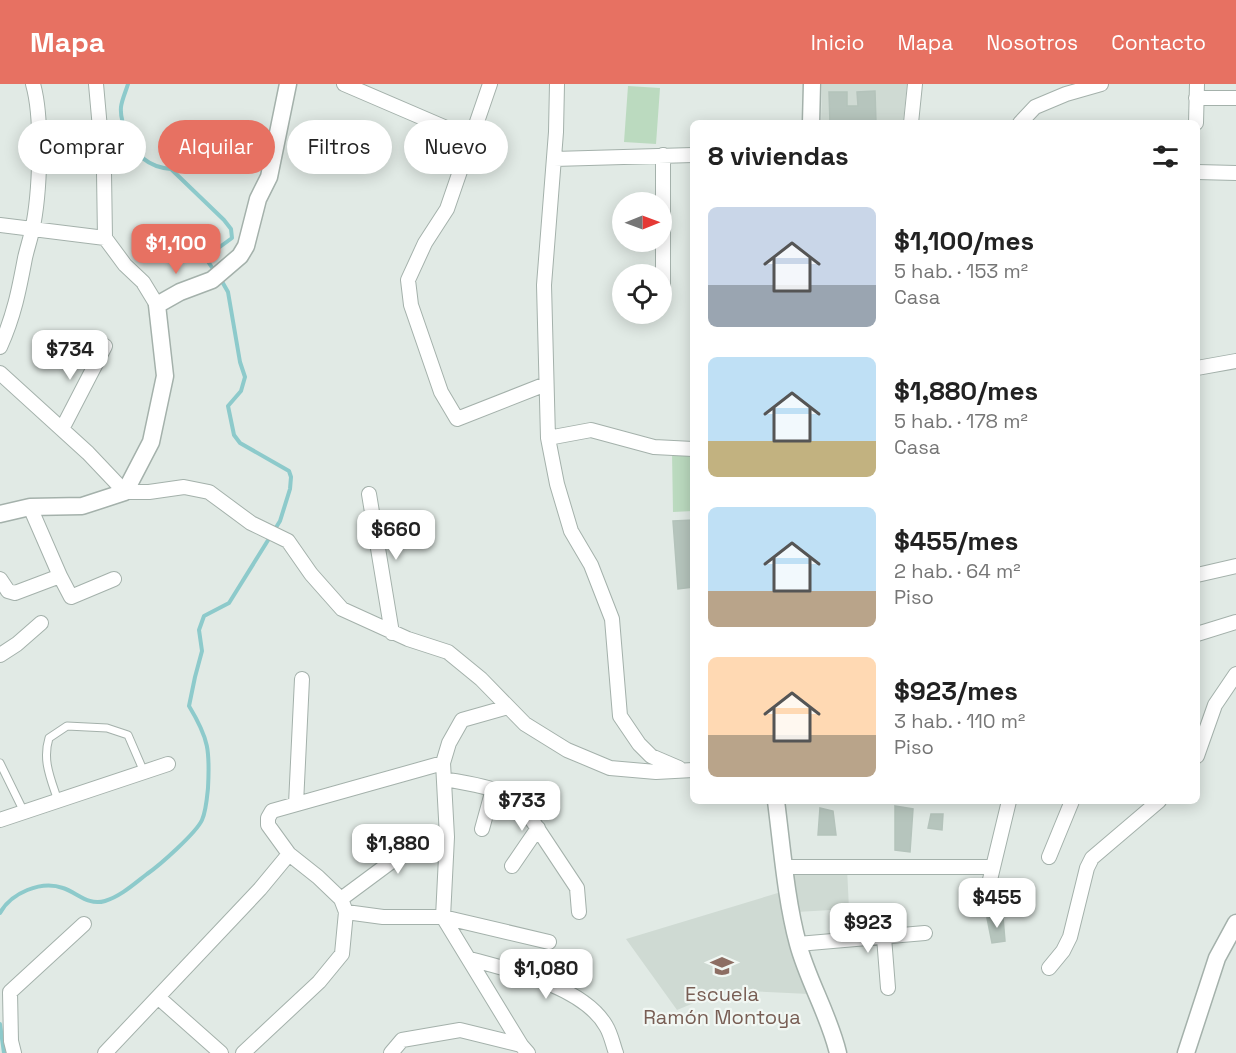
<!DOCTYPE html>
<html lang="es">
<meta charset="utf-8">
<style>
body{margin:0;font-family:"Space Grotesk",sans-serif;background:#f2f2f2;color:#222;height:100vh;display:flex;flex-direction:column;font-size:22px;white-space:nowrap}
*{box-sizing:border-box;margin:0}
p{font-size:20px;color:#767676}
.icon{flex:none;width:33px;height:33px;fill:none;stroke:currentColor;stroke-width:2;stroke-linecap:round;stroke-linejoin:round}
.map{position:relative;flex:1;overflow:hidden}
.sheet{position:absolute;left:690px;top:36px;width:510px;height:684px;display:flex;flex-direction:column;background:#fff;border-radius:9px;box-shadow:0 3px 15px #0003}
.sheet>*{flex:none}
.top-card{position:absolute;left:18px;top:36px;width:570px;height:54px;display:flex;gap:12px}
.needle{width:39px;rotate:89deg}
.fabs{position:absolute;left:612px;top:108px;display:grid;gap:12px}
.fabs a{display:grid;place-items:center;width:60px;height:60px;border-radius:50%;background:#fff;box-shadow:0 3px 15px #0003;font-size:30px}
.price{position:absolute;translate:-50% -51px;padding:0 14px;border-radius:12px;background:#fff;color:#222;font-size:20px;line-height:39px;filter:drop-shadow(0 2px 3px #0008)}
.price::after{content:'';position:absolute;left:50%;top:36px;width:18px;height:14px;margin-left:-9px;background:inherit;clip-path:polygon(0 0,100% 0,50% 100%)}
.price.current{background:#e77162;color:#fff}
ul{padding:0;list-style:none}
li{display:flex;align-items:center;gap:18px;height:150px;padding:0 18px}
li span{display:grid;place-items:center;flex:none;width:168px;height:120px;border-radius:9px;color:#555}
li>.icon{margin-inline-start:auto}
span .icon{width:72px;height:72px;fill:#fffc;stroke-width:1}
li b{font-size:26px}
h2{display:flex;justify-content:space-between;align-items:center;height:72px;padding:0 18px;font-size:26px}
.tag{padding:0 21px;border-radius:27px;background:#fff;box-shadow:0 3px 15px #0003;font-size:21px;line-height:54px}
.tag.current{background:#e77162;color:#fff}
header{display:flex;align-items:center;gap:36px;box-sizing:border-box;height:84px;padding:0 30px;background:#e77162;color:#fff}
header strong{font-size:28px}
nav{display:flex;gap:33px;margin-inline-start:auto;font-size:21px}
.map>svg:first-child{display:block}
</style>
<header>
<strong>Mapa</strong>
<nav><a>Inicio</a><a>Mapa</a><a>Nosotros</a><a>Contacto</a></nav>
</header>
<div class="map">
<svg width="1236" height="969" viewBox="0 0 1236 969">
<rect width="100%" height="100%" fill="#e1eae5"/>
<path fill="#cfdad3" d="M822,0H907L903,39H821Z
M847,784L849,825L796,828L793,787Z
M781,808L809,910L725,906L677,926L626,855Z"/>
<path fill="#bbdabf" d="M628,2L660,4L656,60L624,58Z
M672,367L693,368V427L673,428Z"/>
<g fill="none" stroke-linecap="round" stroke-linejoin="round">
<path stroke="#8dcacb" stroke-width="4" d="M128,0C126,7 122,15 121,23C120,33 123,41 127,50C135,71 148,83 171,85L224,136L231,145L232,154L217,165L203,170L215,188
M0,829C11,809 41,796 63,804C78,809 88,822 105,817C121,812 134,800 147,790C160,781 196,749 202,736C206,727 207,714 208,704C210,667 209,655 189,622L195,593L202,567L199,546L204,532L229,519L280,437L290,405L291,393L289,387L240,359L234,351L228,322L241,307L245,293L240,278L228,208L220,194
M0,940L4,969"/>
</g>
<path fill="#b6c5bd" stroke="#b4c3bb" stroke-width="1.5" d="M875,7L876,39H830L829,8H847V22H858L857,8Z
M693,436V503L678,505L673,437Z
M895,722L913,725L910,768L895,766Z
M820,724L833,727L836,751H818Z
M931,730H943L942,746L928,744Z
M1017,805L1028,807L1023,823L1010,819Z
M1003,833L1005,857L992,859L987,834Z"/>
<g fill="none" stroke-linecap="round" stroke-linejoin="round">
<g stroke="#a4b1ab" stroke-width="9">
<path id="service" d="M0,679L24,728
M58,717C51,695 42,677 49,654L67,642L107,644L128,651L144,688"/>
</g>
<g stroke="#a4b1ab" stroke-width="16">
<path id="minor" d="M96,0L104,89L105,154
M344,0L472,55
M490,0L447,125L425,159L408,196L411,221L441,308L457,335L546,300
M557,0L556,48L544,201L548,354L557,400L571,447L591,481L612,535L620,632L639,660L651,672L679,684
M1196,14H1236
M911,39L915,0
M1020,39L1035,23L1066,10L1101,0
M1196,39L1197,0
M554,75L693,71
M1197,88L1236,89
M0,141L105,154L125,181L143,198L157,221
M663,214V71
M0,263C14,232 19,206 25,174C27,165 30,156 32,147C40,111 43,35 33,0
M1197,284L1236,277
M0,289L88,369L125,408H149L184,403L209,408L251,439L288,457L311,490L342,525L408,555L448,568L481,595L525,640L567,666L610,684L656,688L693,686
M62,345L105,262
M548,354L591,346L654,363L693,365
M369,410L392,549
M30,423L60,492
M1197,491L1236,482
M0,495L8,507L15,509L60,492L71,513L114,495
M1197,550L1236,538
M0,571L17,560L41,539
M508,623L462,636L449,659L443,679L447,753L443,833L521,961
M1197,672L1215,621L1236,590
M444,695C470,700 498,703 520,718L577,804L579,828
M296,720L302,595
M0,736L168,680
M482,745L493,705
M1049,773L1072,717
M512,782L538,744
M784,783H993
M988,804L1009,717
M341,815L403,769L447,753
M346,828L383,833H443L549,858
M884,853L888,904
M798,860L925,849
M470,875C511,886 584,903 606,942C611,950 613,961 616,969
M1049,884L1063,867L1070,853L1087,784L1092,774L1159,717
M159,914L221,969
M14,969L11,957L10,908L84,840
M105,969L260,805L289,770
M243,969L319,898L342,870L346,828L341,815L318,793L289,770L268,741V734L272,727L443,679
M391,969L402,956L460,946L521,961L528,969"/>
</g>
<g stroke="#a4b1ab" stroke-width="19">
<path id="tertiary" d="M811,39L812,0
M0,430L30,423L82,422L125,408L151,358L165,292L157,221L180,208L212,196L240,172L246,162L258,115L269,93L288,0
M776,717C782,763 786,816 798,860C808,897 829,931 838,969
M1186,969L1217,874L1236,839"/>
</g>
<use href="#service" stroke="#fff" stroke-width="7"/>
<use href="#minor" stroke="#fff" stroke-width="14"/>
<use href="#tertiary" stroke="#fff" stroke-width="16"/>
</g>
<defs>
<g id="school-bare" transform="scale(1.8)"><path d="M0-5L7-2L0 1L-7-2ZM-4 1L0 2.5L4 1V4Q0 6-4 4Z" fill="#8d6e63" stroke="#f1f7f3" stroke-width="2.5" paint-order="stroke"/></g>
</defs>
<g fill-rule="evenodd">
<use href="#school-bare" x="722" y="882"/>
</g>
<g text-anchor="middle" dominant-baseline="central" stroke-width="4.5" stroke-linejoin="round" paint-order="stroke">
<g font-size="20" fill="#785e54" stroke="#f1f7f3">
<text x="722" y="910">Escuela<tspan x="722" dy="23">Ramón Montoya</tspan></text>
</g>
</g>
</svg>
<div class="fabs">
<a><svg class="needle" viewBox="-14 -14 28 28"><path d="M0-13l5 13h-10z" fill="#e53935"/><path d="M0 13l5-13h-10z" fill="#767676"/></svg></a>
<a><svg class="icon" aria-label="locate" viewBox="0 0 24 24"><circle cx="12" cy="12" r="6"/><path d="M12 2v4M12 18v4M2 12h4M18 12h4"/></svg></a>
</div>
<b class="price current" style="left:176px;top:191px">$1,100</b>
<b class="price" style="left:70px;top:297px">$734</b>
<b class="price" style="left:396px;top:477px">$660</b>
<b class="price" style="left:522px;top:748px">$733</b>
<b class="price" style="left:398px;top:791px">$1,880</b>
<b class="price" style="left:997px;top:845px">$455</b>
<b class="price" style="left:868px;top:870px">$923</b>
<b class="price" style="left:546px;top:916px">$1,080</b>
<div class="top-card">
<a class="tag">Comprar</a>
<a class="tag current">Alquilar</a>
<a class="tag">Filtros</a>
<a class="tag">Nuevo</a>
</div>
<section class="sheet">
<h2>8 viviendas<svg class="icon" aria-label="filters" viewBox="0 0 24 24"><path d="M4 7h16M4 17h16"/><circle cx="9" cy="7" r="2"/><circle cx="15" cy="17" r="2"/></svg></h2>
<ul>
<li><span style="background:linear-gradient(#c9d6e8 65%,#9aa5b1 0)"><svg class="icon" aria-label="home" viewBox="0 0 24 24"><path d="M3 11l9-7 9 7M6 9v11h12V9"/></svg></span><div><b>$1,100/mes</b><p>5 hab. · 153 m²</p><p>Casa</p></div></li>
<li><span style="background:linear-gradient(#bfe0f5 70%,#c2b280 0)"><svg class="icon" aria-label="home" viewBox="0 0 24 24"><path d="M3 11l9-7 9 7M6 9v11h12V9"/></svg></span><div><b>$1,880/mes</b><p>5 hab. · 178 m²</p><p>Casa</p></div></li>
<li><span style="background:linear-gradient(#bfe0f5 70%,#b9a48a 0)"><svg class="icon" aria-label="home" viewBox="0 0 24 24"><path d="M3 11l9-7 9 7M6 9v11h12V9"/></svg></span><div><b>$455/mes</b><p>2 hab. · 64 m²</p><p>Piso</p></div></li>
<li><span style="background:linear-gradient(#ffd9b3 65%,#b9a48a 0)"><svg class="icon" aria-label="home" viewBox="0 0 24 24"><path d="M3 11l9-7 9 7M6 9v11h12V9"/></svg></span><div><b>$923/mes</b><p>3 hab. · 110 m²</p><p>Piso</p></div></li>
</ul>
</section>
</div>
